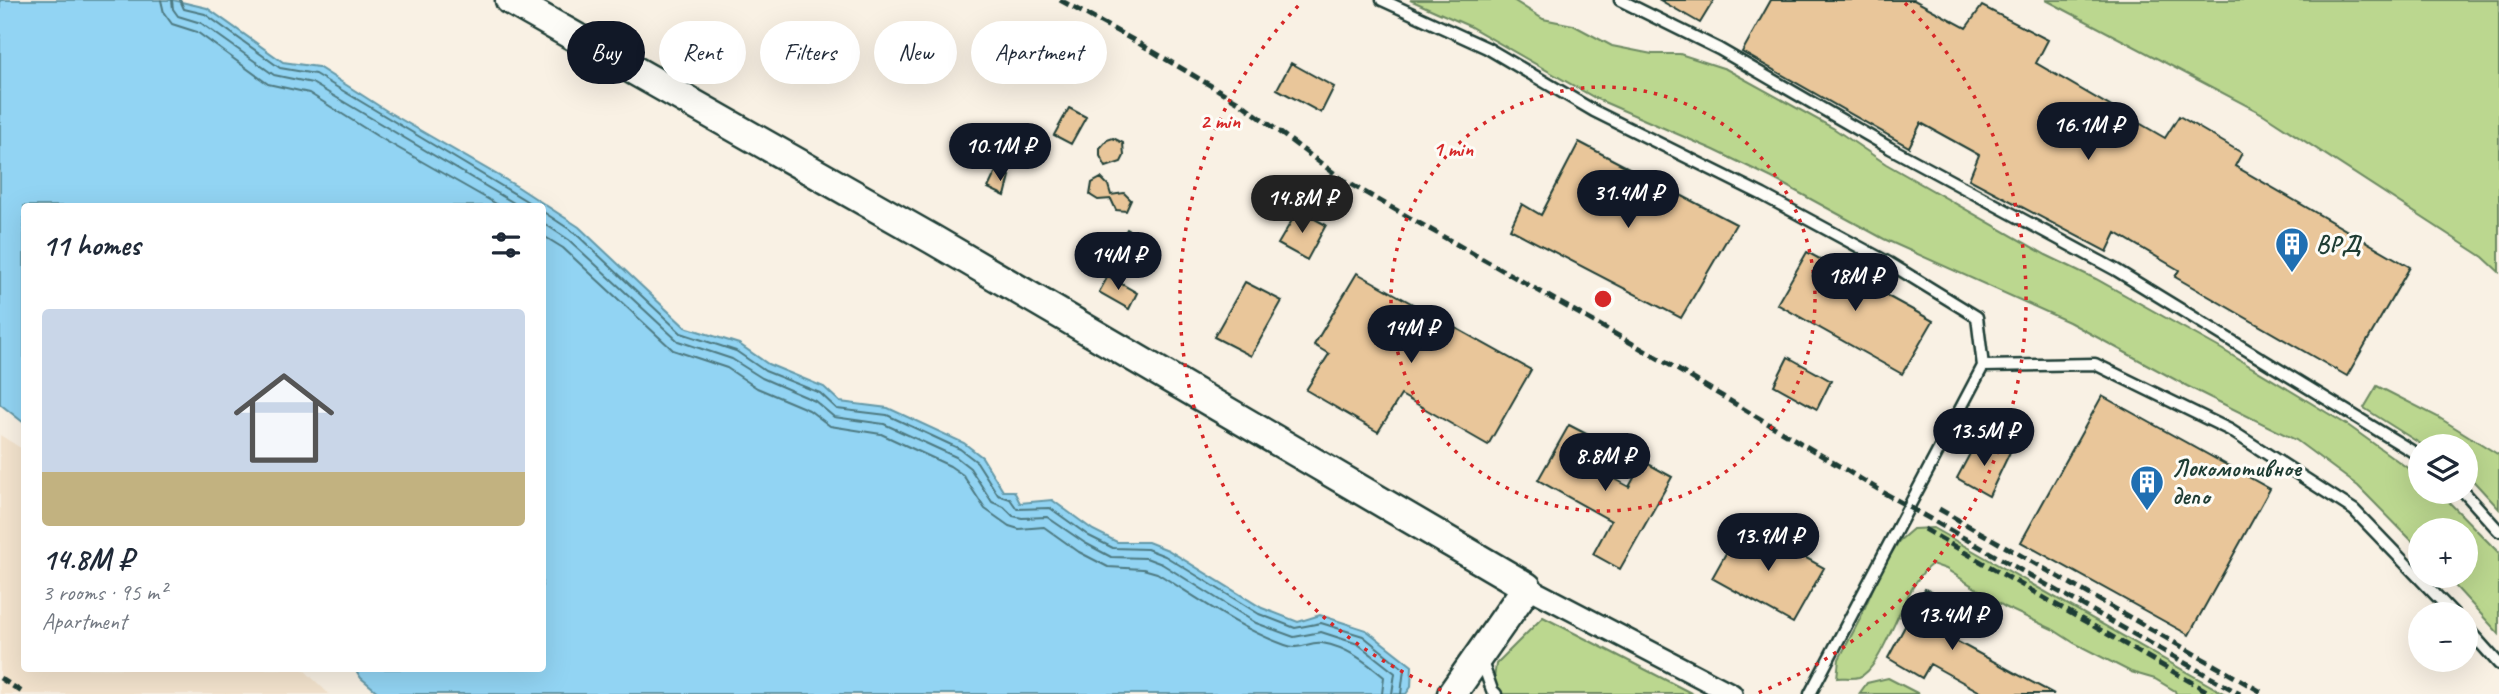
<!DOCTYPE html>
<meta charset="utf-8">
<style>
body{margin:0;font-family:Caveat,sans-serif;background:#f6f6f7;color:#1f2937;height:100vh;display:flex;flex-direction:column;font-size:26px;white-space:nowrap}
*{box-sizing:border-box;margin:0}
p{font-size:23px;color:#747a83}
.icon{flex:none;width:38px;height:38px;fill:none;stroke:currentColor;stroke-width:2;stroke-linecap:round;stroke-linejoin:round}
.map{position:relative;flex:1;overflow:hidden}
.side{position:absolute;left:21px;top:203px;width:525px;height:469px;display:flex;flex-direction:column;background:#fff;border-radius:7px;box-shadow:0 7px 28px #0002}
.side>*{flex:none}
.guide{position:absolute;left:567px;top:21px;width:665px;height:63px;display:flex;gap:14px}
.controls{position:absolute;left:2408px;top:434px;display:grid;gap:14px}
.controls a{display:grid;place-items:center;width:70px;height:70px;border-radius:50%;background:#fff;box-shadow:0 7px 28px #0002;font-size:35px}
.price{position:absolute;translate:-50% -60px;padding:0 16px;border-radius:24px;background:#111827;color:#fff;font-size:23px;line-height:46px;filter:drop-shadow(0 2px 4px #0008)}
.price::after{content:'';position:absolute;left:50%;top:42px;width:21px;height:16px;margin-left:-10px;background:inherit;clip-path:polygon(0 0,100% 0,50% 100%)}
.price.active{background:#222;color:#fff}
ul{padding:0;list-style:none}
li{display:grid;align-content:center;gap:14px;height:371px;padding:0 21px}
li+li{border-top:2px solid #e0e1e3}
li span{display:grid;place-items:center;height:217px;border-radius:7px;color:#555}
li>.icon{margin-inline-start:auto}
span .icon{width:126px;height:126px;fill:#fffc;stroke-width:1}
li b{font-size:30px}
h2{display:flex;justify-content:space-between;align-items:center;height:84px;padding:0 21px;font-size:30px}
.chip{padding:0 24px;border-radius:32px;background:#fff;box-shadow:0 7px 28px #0002;font-size:24px;line-height:63px}
.chip.active{background:#111827;color:#fff}
.map>svg:first-child{display:block}
</style>
<div class="map">
<svg width="2499" height="694" viewBox="0 0 2499 694">
<rect width="100%" height="100%" fill="#f9f1e4"/>
<filter id="ink" filterUnits="userSpaceOnUse"><feTurbulence type="fractalNoise" baseFrequency=".0143" numOctaves="2"/><feDisplacementMap in="SourceGraphic" scale="14" xChannelSelector="R" yChannelSelector="G"/><feConvolveMatrix kernelMatrix="1 2 1 2 8 2 1 2 1" color-interpolation-filters="sRGB"/></filter>
<g filter="url(#ink)">
<path fill="#f4e4ce" d="M0,435L24,450V668L303,669L329,694H0Z"/>
<path fill="#bbd78f" stroke="#6d8a62" stroke-width="2" d="M1410,0H1513L1543,19L1573,25L1612,46L1652,54H1680L1726,69L1833,128L1886,164L2046,255L2096,279L2218,347L2349,426L2420,477V492H2439L2499,553V634L2446,576H2466V530H2420V549L2358,486L2296,440L2187,386L2069,322L1884,239L1772,178L1714,150L1597,99L1469,26Z
M2046,0H2499V272L2483,257L2263,114Z
M2377,386L2438,417L2499,455V509L2466,473V446H2424L2364,408Z
M1933,528L2225,694H2176L2175,691L2155,679L2131,672L2074,643L2052,629L2005,607L1946,569L1932,564C1903,584 1884,669 1859,677C1852,679 1843,677 1837,678L1839,659L1860,619L1879,574L1899,541L1913,529Z
M1543,617L1693,694H1492L1496,664Z
M1888,678L1919,694H1859L1867,683Z"/>
<path fill="#92d4f3" stroke="#6498a7" stroke-width="2" d="M0,0H173L207,8L283,62L318,67L390,113L518,187L579,227L685,327L739,344L768,364L824,387L840,402L888,408L964,443L982,457L1003,491H1014L1020,503L1052,500L1093,530L1117,542H1148L1168,550L1262,608L1298,622L1320,615L1366,630L1412,666L1411,687L1406,694H380L361,678L355,669L542,668V206H24V423L0,404Z"/>
<g fill="none" stroke-linecap="round" stroke-linejoin="round">
<path stroke="#4d7980" stroke-width="2" d="M161,0L164,13L172,24L197,32L268,84L309,93L377,136L500,206
M172,0L173,9L178,16L201,23L274,75L312,83L519,206
M180,0L184,9L205,14L280,68L315,74L535,206
M542,211L575,233L681,333L736,351L765,371L820,393L837,409L887,415L960,449L977,462L998,495L1010,499L1017,509L1050,508L1089,536L1113,548L1147,549L1165,556L1259,614L1295,628L1321,623L1363,636L1404,669L1401,694
M542,222L569,240L678,341L732,359L762,378L815,401L834,417L884,424L956,457L970,468L992,502L1004,507L1013,516L1022,518L1047,517L1085,543L1111,557L1146,558L1162,564L1256,623L1294,637L1321,632L1358,644L1395,673L1392,694
M542,235L563,248L673,350L727,368L757,388L809,410L830,426L881,434L950,466L963,475L985,509L1009,526L1019,529L1044,527L1079,552L1108,567L1143,569L1157,573C1199,599 1239,628 1285,645C1301,651 1309,641 1322,643C1347,647 1366,662 1384,677L1382,694"/>
</g>
<path fill="#e9c69a" stroke="#1f3d34" stroke-width="2" d="M1660,0H1714L1700,23Z
M1771,0H1914L1966,28L1982,6L2048,40L2036,63L2165,138L2179,116L2242,153L2235,166L2410,267L2347,376L2175,277L2179,270L2116,233L2107,252L1969,179L1979,155L1921,123L1909,147L1742,52Z
M1291,63L1334,87L1321,113L1277,89Z
M1069,108L1086,117L1071,144L1054,135Z
M1113,138L1123,143L1124,156L1121,162L1106,167L1100,156V148L1107,140Z
M1579,142L1736,224L1681,318L1510,229L1522,204L1541,215Z
M996,171L1010,176L1005,196L988,188Z
M1101,178L1108,185L1111,195L1124,193L1131,200L1126,211L1116,210L1111,199L1098,200L1090,195L1092,183Z
M1298,210L1326,225L1307,260L1278,244Z
M1127,229L1145,239L1139,252L1120,241Z
M1807,252L1933,321L1902,374L1777,304Z
M1357,273L1531,370L1488,445L1401,395L1378,432L1306,390L1329,354L1314,345Z
M1108,276L1137,293L1129,309L1099,292Z
M1245,282L1282,301L1251,356L1214,337Z
M1788,357L1831,381L1817,409L1774,385Z
M2102,396L2270,489L2189,635L2021,542Z
M1569,425L1598,440L1585,463L1629,487L1643,461L1672,477L1620,569L1593,554L1611,521L1538,480Z
M1994,444L2010,452L1989,496L1957,478L1974,446L1989,454Z
M1743,523L1824,568L1793,623L1712,578Z
M1925,589L1959,605L1943,634L2054,694H1984L1930,664L1922,678L1888,658Z"/>
<g fill="none" stroke-linecap="round" stroke-linejoin="round">
<g stroke="#1f3d34" stroke-width="15">
<path id="lane" d="M1382,0L1487,48L1594,111L1763,195L1889,263L1977,317L1983,366L1810,694
M1620,0L1719,49L1890,148L2116,270L2420,456
M1983,366L2095,364L2230,430L2354,510L2454,614
M2464,492L2499,531
M2466,627L2499,664
M1481,659L1492,690L1496,694"/>
</g>
<g stroke="#1f3d34" stroke-width="24">
<path id="street" d="M1527,587L1732,694"/>
</g>
<g stroke="#1f3d34" stroke-width="33">
<path id="secondary" d="M510,0L932,239L1527,587L1452,694"/>
</g>
<use href="#lane" stroke="#fdfcf7" stroke-width="10"/>
<use href="#street" stroke="#fdfcf7" stroke-width="19"/>
<use href="#secondary" stroke="#fdfcf7" stroke-width="28"/>
<path stroke="#1f3d34" stroke-width="5" stroke-dasharray="10 5" stroke-linecap="butt" d="M1060,0L1135,41L1242,104L1343,180L1670,365L1886,494L2240,694
M1939,509L2265,694
M1924,529L2212,694
M0,678L25,694"/>
</g>
</g>
<g fill="none" stroke="#d62828" stroke-width="3.5" stroke-dasharray="3.5 7">
<circle cx="1603" cy="299" r="212"/>
<path d="M1451 694A423 423 0 0 1 1301 3M1905 3A423 423 0 0 1 1755 694"/>
</g>
<defs>
<g id="building-pin" transform="scale(1.75)"><path d="M0 17L-7.5 6A9.5 9.5 0 1 1 7.5 6Z" fill="#1f6fb2" stroke="#fdfcf7"/><path d="M-4-6H4V6H1V3H-1V6H-4ZM-2.5-4.3h1.7v1.8h-1.7ZM.8-4.3h1.7v1.8H.8ZM-2.5-1h1.7V.8h-1.7ZM.8-1h1.7V.8H.8Z" fill="#fff"/></g>
</defs>
<g fill-rule="evenodd">
<use href="#building-pin" x="2292" y="244"/>
<use href="#building-pin" x="2147" y="482"/>
</g>
<g text-anchor="middle" dominant-baseline="central" stroke-width="6" stroke-linejoin="round" paint-order="stroke">
<g font-size="24" font-weight="bold" fill="#1f3d34" stroke="#fdfcf7" text-anchor="start">
<text x="2316" y="244">ВРД</text>
<text x="2172" y="468">Локомотивное<tspan x="2172" dy="28">депо</tspan></text>
</g>
</g>
<circle cx="1603" cy="299" r="10" fill="#d62828" stroke="#fdfcf7" stroke-width="3.5"/>
<g font-size="21" text-anchor="middle" font-weight="bold" fill="#d62828" stroke="#fdfcf7" stroke-width="6" stroke-linejoin="round" paint-order="stroke">
<text x="1220" y="128">2 min</text>
<text x="1453" y="156">1 min</text>
</g>
</svg>
<div class="controls">
<a><svg class="icon" aria-label="layers" viewBox="0 0 24 24"><path d="M12 4l9 5-9 5-9-5zM3 14l9 5 9-5"/></svg></a>
<a>+</a>
<a>−</a>
</div>
<b class="price" style="left:2088px;top:162px">16.1M ₽</b>
<b class="price" style="left:1000px;top:183px">10.1M ₽</b>
<b class="price" style="left:1628px;top:230px">31.4M ₽</b>
<b class="price active" style="left:1302px;top:235px">14.8M ₽</b>
<b class="price" style="left:1118px;top:292px">14M ₽</b>
<b class="price" style="left:1855px;top:313px">18M ₽</b>
<b class="price" style="left:1411px;top:365px">14M ₽</b>
<b class="price" style="left:1984px;top:468px">13.5M ₽</b>
<b class="price" style="left:1605px;top:493px">8.8M ₽</b>
<b class="price" style="left:1768px;top:573px">13.9M ₽</b>
<b class="price" style="left:1952px;top:652px">13.4M ₽</b>
<div class="guide">
<a class="chip active">Buy</a>
<a class="chip">Rent</a>
<a class="chip">Filters</a>
<a class="chip">New</a>
<a class="chip">Apartment</a>
</div>
<section class="side">
<h2>11 homes<svg class="icon" aria-label="filters" viewBox="0 0 24 24"><path d="M4 7h16M4 17h16"/><circle cx="9" cy="7" r="2"/><circle cx="15" cy="17" r="2"/></svg></h2>
<ul>
<li><span style="background:linear-gradient(#c9d6e8 75%,#c2b280 0)"><svg class="icon" aria-label="home" viewBox="0 0 24 24"><path d="M3 11l9-7 9 7M6 9v11h12V9"/></svg></span><div><b>14.8M ₽</b><p>3 rooms · 95 m²</p><p>Apartment</p></div></li>
</ul>
</section>
</div>
